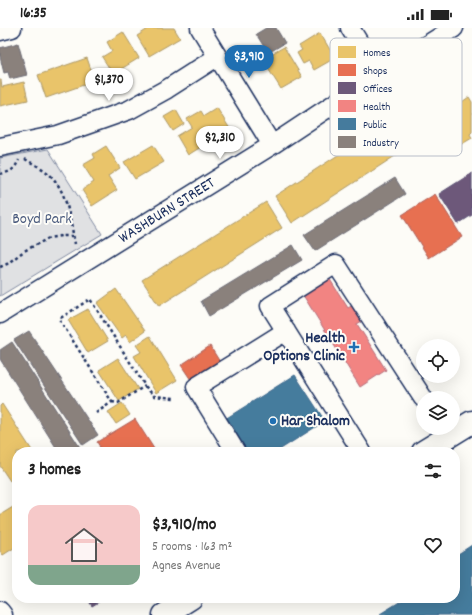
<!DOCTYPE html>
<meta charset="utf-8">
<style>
body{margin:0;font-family:Dekko,sans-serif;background:#f6f6f6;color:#222;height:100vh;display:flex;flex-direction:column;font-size:15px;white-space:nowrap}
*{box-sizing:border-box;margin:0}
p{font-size:13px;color:#767676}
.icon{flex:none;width:22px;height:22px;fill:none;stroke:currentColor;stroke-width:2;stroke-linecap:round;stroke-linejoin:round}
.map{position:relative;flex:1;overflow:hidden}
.drawer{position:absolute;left:12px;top:419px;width:448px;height:156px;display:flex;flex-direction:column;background:#fff;border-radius:16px;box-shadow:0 4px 16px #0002}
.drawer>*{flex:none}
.fabs{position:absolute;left:416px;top:311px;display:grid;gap:8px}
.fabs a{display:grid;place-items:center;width:44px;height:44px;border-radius:50%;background:#fff;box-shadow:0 4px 16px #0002;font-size:20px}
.price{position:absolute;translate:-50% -34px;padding:0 9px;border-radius:14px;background:#fff;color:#222;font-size:13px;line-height:26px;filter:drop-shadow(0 1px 2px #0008)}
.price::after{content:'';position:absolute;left:50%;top:24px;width:12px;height:9px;margin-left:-6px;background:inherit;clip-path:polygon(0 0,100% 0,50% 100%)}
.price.selected{background:#1f6fb2;color:#fff}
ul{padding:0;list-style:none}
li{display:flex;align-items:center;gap:12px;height:100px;padding:0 16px}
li+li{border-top:1px solid #e0e0e0}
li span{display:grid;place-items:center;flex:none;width:112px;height:80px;border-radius:12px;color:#555}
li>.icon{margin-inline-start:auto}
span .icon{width:48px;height:48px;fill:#fffc;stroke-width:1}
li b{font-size:17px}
h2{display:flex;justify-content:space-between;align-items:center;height:48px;padding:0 16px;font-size:17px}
.status{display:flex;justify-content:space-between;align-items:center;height:28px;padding:0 20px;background:#fff;direction:ltr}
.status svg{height:11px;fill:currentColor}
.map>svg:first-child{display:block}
</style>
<div class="status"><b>16:35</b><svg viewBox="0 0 49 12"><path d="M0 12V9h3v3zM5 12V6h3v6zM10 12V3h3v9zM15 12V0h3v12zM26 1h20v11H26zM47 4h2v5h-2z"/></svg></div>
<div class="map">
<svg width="472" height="587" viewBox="0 0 472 587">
<rect width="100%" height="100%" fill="#fdfcf7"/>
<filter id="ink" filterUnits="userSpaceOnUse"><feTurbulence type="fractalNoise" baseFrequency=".025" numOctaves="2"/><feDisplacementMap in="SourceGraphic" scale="8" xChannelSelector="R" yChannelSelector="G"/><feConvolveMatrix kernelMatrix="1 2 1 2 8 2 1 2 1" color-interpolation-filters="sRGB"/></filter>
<g filter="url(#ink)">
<path fill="#e0e1e3" stroke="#7e88a0" d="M48,121L102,206L0,268V130Z"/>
<path fill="#e9c46a" stroke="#ab9766" d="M147,0H174L180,10L149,28L137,8L148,1Z
M123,4L139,30L113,46L102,29L112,23L107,14Z
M320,5L335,30L314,42L309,33L303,36L297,25L302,22L299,18Z
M284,19L302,49L281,61L262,31Z
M87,30L95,53L46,70L38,47Z
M0,52H1L2,59L24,54L28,72L0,78Z
M455,69L459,76L469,69L472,74V104L470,106L472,110L462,116L457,109L453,111L439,89L449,83L444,76Z
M217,80L230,101L188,127L177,108L192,99L187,91L201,83L204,88Z
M176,82L184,96L173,103L164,89Z
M398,88L415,115L292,195L275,168Z
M153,117L164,134L135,151L124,134Z
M106,118L120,140L108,148L117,162L92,178L82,162L94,154L83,137L95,130L93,126Z
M266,174L282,200L159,278L142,252Z
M116,261L145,303L130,314L126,307L122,310L97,275Z
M88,281L108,313L88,325L68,292Z
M150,308L177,352L156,365L134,328L141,324L136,317Z
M118,330L138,361L119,373L99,342Z
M122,375L130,387L116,396L108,384Z
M2,376L33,424H17V459L13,452L10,453L0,438V378Z
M13,479L15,482L17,481V518L3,527L0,523V487Z"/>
<path fill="#e76f51" stroke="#aa5c55" d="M435,166L462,209L429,230L402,187Z
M210,318L220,334L191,352L181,337Z
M135,391L156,424H92L100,419L97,414Z"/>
<path fill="#6d597a" stroke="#544c72" d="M472,145V187L458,196L439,166Z
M87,570H105L92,578Z"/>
<path fill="#f28482" stroke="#b26a77" d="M329,250L348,280L355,276L365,291L357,296L386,342L360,359L303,267Z"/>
<path fill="#457b9d" stroke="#38648a" d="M295,347L325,393L276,424H241L222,393Z
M472,517V587H381L380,586L406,570H455V528Z"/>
<path fill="#8a817c" stroke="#696873" d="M266,0H276L285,15L268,25L256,6Z
M18,15L27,47L10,51L8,44L4,45L0,29V20Z
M395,150L405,166L315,223L304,207Z
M293,217L302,232L209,288L201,273Z
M29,303L98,407L83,417L14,312Z
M12,314L83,424H59L0,331V322Z"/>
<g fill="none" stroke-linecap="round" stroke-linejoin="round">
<g stroke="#1b2f5e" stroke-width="21">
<path id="minor" d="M200,0L272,117
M350,0L379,47
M0,3L12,0
M0,119L58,107L129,82L167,61L217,29
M0,286L272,117L361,58L454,0
M236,424L196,359L286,303
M362,424L270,278L336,236L423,370
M0,583L3,587"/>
</g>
<g stroke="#1b2f5e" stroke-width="25">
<path id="major" d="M423,424L472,394
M164,587L191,570"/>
</g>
<path stroke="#1b2f5e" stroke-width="2.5" stroke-dasharray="3 3" stroke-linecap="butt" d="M25,131C33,136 43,140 49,146C68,164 70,192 75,216
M0,146C11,144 14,142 19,132
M0,239L7,236L24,223L49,210L61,208H73
M112,374L118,375L145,358
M96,385L112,374L59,291L90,271L145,358L154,368L174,370"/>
<use href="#minor" stroke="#fdfcf7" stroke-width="18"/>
<use href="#major" stroke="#fdfcf7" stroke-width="22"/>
</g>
</g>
<g fill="#1f6fb2" stroke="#fdfcf7" stroke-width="1.5">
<path d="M352 313h4v4h4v4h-4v4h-4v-4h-4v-4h4z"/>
<circle cx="273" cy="393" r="4"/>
</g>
<g text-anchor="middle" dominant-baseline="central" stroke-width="4" stroke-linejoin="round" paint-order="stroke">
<g font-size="16" fill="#1b2f5e" stroke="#fdfcf7">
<text transform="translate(167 183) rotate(-32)">WASHBURN STREET</text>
</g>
<g font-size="16" fill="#4c5c7f" stroke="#fdfcf7">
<text x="42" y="191">Boyd Park</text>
</g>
<g font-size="16" font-weight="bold" fill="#1b2f5e" stroke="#fdfcf7" text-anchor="end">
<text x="345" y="310">Health<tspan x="345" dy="18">Options Clinic</tspan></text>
<text x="281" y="393" text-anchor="start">Har Shalom</text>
</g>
</g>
<rect x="330" y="10" width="132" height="118" rx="6" fill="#fdfcf7" stroke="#b9bec9" stroke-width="1"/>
<rect x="338" y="18" width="18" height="12" fill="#e9c46a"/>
<rect x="338" y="36" width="18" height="12" fill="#e76f51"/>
<rect x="338" y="54" width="18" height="12" fill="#6d597a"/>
<rect x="338" y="72" width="18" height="12" fill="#f28482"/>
<rect x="338" y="90" width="18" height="12" fill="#457b9d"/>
<rect x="338" y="108" width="18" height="12" fill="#8a817c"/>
<g font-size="11" fill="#1b2f5e">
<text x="363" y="28">Homes</text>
<text x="363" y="46">Shops</text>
<text x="363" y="64">Offices</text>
<text x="363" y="82">Health</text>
<text x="363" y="100">Public</text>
<text x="363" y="118">Industry</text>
</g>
</svg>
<div class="fabs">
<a><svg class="icon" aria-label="locate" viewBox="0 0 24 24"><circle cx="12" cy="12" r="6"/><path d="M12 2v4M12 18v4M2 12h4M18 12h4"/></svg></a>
<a><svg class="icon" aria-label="layers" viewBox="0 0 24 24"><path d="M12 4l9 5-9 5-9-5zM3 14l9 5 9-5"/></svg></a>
</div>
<b class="price selected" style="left:249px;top:51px">$3,910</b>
<b class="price" style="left:109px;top:74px">$1,370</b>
<b class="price" style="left:220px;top:132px">$2,310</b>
<section class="drawer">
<h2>3 homes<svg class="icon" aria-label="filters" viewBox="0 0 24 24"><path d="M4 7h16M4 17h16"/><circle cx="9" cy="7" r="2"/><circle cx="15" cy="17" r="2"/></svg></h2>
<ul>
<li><span style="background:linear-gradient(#f6c9c9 75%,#7fa58c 0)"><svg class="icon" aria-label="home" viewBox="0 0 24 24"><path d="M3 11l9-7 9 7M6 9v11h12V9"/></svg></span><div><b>$3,910/mo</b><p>5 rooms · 163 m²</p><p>Agnes Avenue</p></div><svg class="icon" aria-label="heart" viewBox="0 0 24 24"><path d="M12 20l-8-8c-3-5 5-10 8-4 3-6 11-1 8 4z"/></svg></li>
</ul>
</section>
</div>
